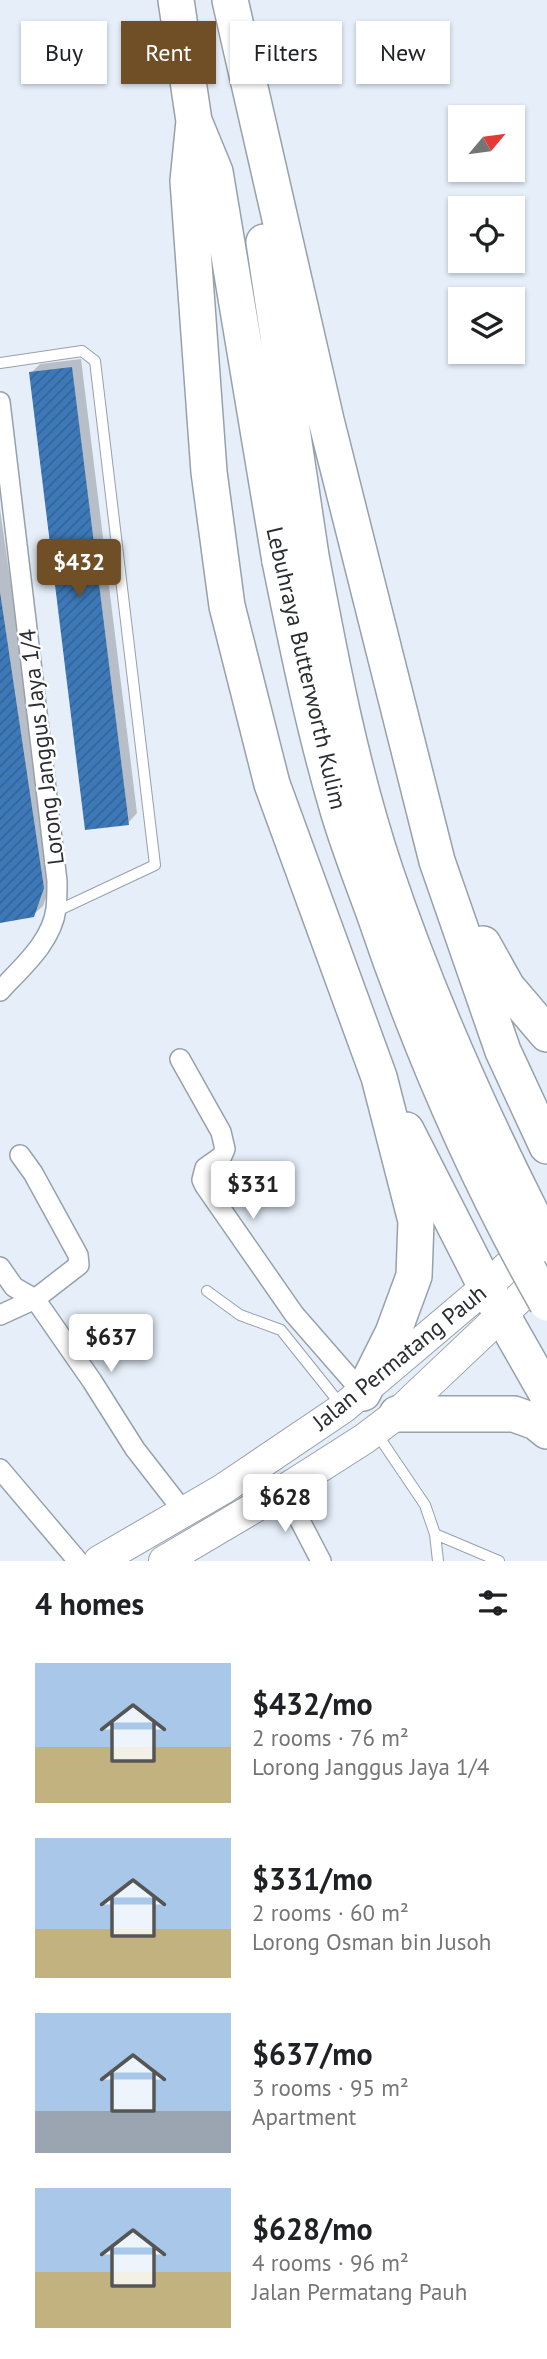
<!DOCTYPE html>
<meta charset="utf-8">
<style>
body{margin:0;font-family:"PT Sans",sans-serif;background:#f2f2f2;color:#202124;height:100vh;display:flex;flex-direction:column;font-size:26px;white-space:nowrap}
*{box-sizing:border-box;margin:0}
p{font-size:23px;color:#757577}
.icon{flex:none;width:38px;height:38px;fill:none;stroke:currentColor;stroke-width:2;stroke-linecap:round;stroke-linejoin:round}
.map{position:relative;height:1561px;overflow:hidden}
.drawer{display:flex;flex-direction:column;background:#fff;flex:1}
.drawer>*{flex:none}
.guide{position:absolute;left:21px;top:21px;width:506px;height:63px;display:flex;gap:14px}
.needle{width:46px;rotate:61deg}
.tools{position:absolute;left:448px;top:105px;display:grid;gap:14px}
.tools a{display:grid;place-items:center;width:77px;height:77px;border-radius:0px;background:#fff;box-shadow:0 2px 5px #0004;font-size:35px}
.price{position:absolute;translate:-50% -60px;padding:0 16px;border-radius:7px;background:#fff;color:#222;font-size:23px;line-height:46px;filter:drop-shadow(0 2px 4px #0008)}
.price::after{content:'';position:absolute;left:50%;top:42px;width:21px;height:16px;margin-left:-10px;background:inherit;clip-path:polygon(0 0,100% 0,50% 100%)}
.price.selected{background:#704f26;color:#fff}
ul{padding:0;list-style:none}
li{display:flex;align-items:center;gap:21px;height:175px;padding:0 35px}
li span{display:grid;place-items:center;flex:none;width:196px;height:140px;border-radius:0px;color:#555}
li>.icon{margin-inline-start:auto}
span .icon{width:84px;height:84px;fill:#fffc;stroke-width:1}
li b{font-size:30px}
h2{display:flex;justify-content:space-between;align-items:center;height:84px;padding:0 35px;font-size:30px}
.chip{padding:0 24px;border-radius:0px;background:#fff;box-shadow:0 2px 5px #0004;font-size:24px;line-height:63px}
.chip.selected{background:#704f26;color:#fff}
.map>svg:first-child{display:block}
</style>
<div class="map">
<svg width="547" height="1561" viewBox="0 0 547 1561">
<defs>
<pattern id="building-hatch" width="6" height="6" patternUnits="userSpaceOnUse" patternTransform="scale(1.75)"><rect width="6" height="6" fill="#3d79b8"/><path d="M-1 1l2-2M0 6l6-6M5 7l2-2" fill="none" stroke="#336496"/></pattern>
</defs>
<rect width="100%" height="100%" fill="#e5eef9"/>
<path fill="#0003" d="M81,359L137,813L128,823L31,373L40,364Z
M0,509L53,877L43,906L33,915L0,921Z"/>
<path fill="url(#building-hatch)" d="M72,367L129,825L85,830L29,372Z
M0,592L44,888L34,917L0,923Z"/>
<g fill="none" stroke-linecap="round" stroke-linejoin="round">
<g stroke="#98a1aa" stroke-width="12">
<path id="service" d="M0,363L82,351L95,361L155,865L57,911
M207,1291L240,1315L281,1330L341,1405
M377,1434L425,1505L435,1534L438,1561
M435,1534L499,1561"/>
</g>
<g stroke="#98a1aa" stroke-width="22">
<path id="minor" d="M0,402L57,881C57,890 57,900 56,909C52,942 21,968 0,991
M180,1059L221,1132L225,1149L222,1156L205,1168L202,1180L205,1186L294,1314L363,1393
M0,1267L14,1287L35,1299L92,1381L135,1449L184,1512
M0,1315L35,1299L79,1265L78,1255L33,1173L20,1155
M0,1469L78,1561
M284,1490L321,1561"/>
</g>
<g stroke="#98a1aa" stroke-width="32">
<path id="primary" d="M99,1561L223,1489L343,1408L486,1287L537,1239
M164,1561L284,1490L364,1439L397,1414L547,1272"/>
</g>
<g stroke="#98a1aa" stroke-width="38">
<path id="motorway" d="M176,0L194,121L215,172L280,561
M230,0L326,420L437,861L503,1051L547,1146
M194,121L188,181L209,472L227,606L272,784L379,1077L416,1221L414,1276L393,1333L363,1393
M264,242L311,556
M483,944L507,987L547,1034
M406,1130L486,1287L547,1394
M397,1414H514L536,1422L547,1431"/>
</g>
<use href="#service" stroke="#fff" stroke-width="10"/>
<use href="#minor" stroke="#fff" stroke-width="19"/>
<use href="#primary" stroke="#fff" stroke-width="30"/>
<use href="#motorway" stroke="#fff" stroke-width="35"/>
<g stroke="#98a1aa" stroke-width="38" stroke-linecap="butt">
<path id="motorway-bridge" d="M311,556C331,662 351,768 385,870C428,998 485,1124 547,1244
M280,561C297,645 314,729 338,810C348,844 361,877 373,910C419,1046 476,1179 547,1303"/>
</g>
<use href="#motorway-bridge" stroke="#fff" stroke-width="35"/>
</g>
<g text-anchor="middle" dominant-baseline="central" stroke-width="5" stroke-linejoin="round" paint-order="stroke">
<g font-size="23" fill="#2a2d31" stroke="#fff">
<text transform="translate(307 668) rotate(77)">Lebuhraya Butterworth Kulim</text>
<text transform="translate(41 747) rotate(-97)">Lorong Janggus Jaya 1/4</text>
<text transform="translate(399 1357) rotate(-39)">Jalan Permatang Pauh</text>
</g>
</g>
</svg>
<div class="tools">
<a><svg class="needle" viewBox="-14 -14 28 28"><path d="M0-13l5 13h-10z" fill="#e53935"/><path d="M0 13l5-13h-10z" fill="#757577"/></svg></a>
<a><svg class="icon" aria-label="locate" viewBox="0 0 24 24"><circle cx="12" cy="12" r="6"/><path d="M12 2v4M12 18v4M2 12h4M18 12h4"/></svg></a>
<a><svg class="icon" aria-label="layers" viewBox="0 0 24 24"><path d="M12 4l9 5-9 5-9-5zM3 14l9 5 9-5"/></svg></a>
</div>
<b class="price selected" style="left:79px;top:599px">$432</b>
<b class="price" style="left:253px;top:1221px">$331</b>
<b class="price" style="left:111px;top:1374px">$637</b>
<b class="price" style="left:285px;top:1534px">$628</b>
<div class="guide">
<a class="chip">Buy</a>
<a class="chip selected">Rent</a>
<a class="chip">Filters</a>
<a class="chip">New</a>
</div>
</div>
<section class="drawer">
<h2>4 homes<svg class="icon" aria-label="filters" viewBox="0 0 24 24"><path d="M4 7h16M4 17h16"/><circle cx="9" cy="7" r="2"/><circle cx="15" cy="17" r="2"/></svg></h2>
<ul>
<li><span style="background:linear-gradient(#a9c7e8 60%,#c2b280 0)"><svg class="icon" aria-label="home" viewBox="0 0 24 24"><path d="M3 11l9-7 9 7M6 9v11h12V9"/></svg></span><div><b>$432/mo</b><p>2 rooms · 76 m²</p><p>Lorong Janggus Jaya 1/4</p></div></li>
<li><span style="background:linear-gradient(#a9c7e8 65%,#c2b280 0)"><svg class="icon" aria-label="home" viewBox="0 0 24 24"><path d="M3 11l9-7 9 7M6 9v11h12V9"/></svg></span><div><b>$331/mo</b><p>2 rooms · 60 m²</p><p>Lorong Osman bin Jusoh</p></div></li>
<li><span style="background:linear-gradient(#a9c7e8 70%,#9aa5b1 0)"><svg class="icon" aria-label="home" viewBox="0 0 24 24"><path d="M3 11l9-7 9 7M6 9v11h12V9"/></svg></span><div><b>$637/mo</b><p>3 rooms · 95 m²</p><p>Apartment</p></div></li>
<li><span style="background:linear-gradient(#a9c7e8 60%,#c2b280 0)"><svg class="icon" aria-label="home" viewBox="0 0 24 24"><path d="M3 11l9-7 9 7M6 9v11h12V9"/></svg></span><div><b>$628/mo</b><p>4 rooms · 96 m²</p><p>Jalan Permatang Pauh</p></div></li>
</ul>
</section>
